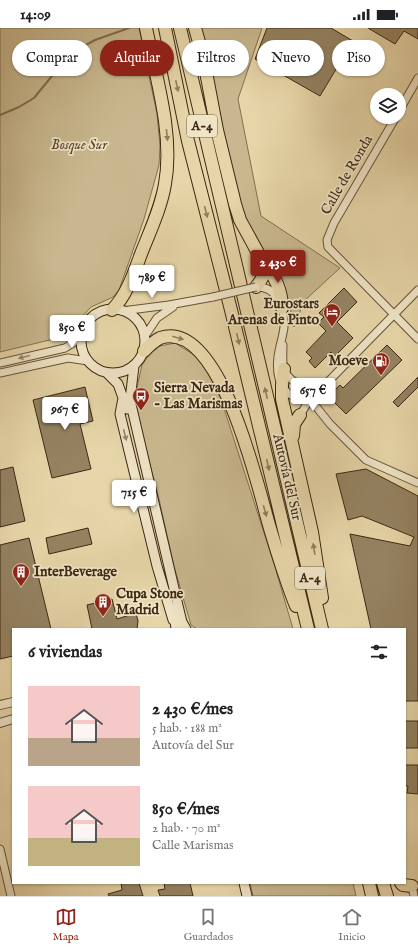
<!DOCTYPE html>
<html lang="es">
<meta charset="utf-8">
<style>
body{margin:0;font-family:"IM FELL English",serif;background:#f6f6f6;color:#202124;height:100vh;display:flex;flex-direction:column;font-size:15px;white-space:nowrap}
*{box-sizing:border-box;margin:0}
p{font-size:13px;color:#757577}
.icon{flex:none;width:22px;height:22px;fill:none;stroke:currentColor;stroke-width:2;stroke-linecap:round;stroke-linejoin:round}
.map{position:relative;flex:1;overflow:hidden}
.drawer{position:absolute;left:12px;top:600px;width:394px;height:256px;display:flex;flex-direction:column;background:#fff;border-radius:0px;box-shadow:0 1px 3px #0004}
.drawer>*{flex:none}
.banner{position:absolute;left:12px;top:12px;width:394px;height:36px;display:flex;gap:8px}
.fabs{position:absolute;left:370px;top:60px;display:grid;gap:8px}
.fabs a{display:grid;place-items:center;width:36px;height:36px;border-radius:50%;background:#fff;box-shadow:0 1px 3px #0004;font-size:20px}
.price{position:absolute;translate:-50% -34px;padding:0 9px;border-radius:4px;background:#fff;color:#222;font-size:13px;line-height:26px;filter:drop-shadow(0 1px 2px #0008)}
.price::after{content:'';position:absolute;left:50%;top:24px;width:12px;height:9px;margin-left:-6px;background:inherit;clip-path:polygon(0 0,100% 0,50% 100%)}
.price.active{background:#8f2418;color:#fff}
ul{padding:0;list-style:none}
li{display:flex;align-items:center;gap:12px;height:100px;padding:0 16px}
li span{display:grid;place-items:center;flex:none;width:112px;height:80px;border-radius:0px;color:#555}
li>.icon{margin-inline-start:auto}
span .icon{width:48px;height:48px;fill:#fffc;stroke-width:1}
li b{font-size:17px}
h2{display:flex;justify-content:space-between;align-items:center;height:48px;padding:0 16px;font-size:17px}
.chip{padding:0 14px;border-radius:18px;background:#fff;box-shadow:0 1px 3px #0004;font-size:14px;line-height:36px}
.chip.active{background:#8f2418;color:#fff}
.status{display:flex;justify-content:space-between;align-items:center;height:28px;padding:0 20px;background:#fff;direction:ltr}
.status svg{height:11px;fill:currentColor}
.tab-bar{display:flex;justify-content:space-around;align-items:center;height:56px;border-top:1px solid #e0e0e0;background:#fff;font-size:11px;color:#757577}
.tab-bar a{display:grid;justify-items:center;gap:2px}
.tab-bar .active{color:#8f2418}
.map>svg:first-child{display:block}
</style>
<div class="status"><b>14:09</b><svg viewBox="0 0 49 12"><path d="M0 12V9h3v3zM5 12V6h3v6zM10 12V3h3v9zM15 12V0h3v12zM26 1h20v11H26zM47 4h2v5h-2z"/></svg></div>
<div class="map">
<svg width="418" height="868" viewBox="0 0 418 868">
<rect width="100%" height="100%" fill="#e6d5a8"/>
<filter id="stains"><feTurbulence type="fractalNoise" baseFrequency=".005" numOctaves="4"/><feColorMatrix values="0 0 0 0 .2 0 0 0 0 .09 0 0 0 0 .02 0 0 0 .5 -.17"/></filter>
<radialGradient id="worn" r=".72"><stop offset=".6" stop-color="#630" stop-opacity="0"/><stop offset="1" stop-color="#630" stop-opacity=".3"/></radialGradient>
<path fill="#c9b88f" stroke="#827052" d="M0,0H139L157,86L160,118L159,137L144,191L119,262L113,269L91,279L79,292L73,304L66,308L0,324Z
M200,0H262L238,71L261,188L340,240L304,273L294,299L292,286L274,242L245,194L232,144Z
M175,315L199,330L219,365L275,539L293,601H197L191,597L174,538L159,471L137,387L136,364L142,337L155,319Z
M250,855H353L356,868H253Z"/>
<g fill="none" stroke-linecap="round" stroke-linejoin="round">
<path stroke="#7f6c4f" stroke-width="2" d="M0,87L19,79L34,70L56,43L64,29L95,12L129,0"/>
</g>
<path fill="#948261" stroke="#3c2814" d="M267,0H331L353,13L320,68L255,31Z
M368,0H418V11L404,3L395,16Z
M344,260L357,274L337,294L353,310L335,328L331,324L315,340L309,333L312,330L306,324L326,303L318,295L324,289L319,285Z
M387,317L402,332L346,386L328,368L340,357L343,360Z
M418,349V359L398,379L393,374Z
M85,359L93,393L80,396L91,441L52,450L33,372Z
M13,439L25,493L0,499V442Z
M366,441L418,468V673H405V601H371L350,506L410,518L414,509L362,488L348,492L336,446Z
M88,500L92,516L49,526L46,510Z
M29,510L51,601H13V628L0,631V517Z
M112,571L117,591L136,585L138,593L137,601H92L87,577Z
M405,693H418V720H405Z
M405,737H418V766L407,765L408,758H405Z
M121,855H139L143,868H109L108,866L122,862Z
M164,855H190L193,868H160L158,862L165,861Z"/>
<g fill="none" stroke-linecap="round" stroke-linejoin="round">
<g stroke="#665339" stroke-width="9">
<path id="minor" d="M399,83L418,50
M396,89L334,195L327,212L328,219L418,311
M256,259C278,258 284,280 284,299C283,309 279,319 278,329C275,352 284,373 310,371
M122,283L169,277L213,269
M145,308L157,290L173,279
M283,317C283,323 282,337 284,342C292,358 310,361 325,356
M0,335L65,320L73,315L83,303
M0,345L68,330L88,333
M310,371L330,396L366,432L418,455
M300,387L310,371L318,364L418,262
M0,821L11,868
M412,858L414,868"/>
</g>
<g stroke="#665339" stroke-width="10">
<path id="tertiary" d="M0,677L13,674
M0,695L13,691"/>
</g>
<g stroke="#3c2814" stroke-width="11">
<path id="secondary" d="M81 313a32 32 0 1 1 64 0a32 32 0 1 1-64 0Z
M134,338L130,372L180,586L182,594L186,601
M107,345L118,356L127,381
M123,370L120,386L157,538L173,592
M174,584L176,601
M244,855L247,868"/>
</g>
<g stroke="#3c2814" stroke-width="14">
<path id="motorway" d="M165,0L188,113L231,282L308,601
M180,0L322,601
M195,0L203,28L217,102L235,176L240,192L264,236C265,246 262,252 256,259
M264,236C275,247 282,264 282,280
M112,282C127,267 134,245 141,226C150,203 161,180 165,156C174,106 156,50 146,0
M144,323C149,318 154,313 160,310C220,289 258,459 269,497C277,524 285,551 296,578
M284,341L282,357V371L312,504L322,570
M293,408L294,396L300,387
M369,855L372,868
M383,855L387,868
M401,855L403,857L412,858"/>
</g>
<use href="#minor" stroke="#efe4c6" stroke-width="7"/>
<use href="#tertiary" stroke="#efe4c6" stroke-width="8"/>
<use href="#secondary" stroke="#efe4c6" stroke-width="9"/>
<use href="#motorway" stroke="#e6d5a8" stroke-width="12"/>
<g stroke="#665339" stroke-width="9" stroke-linecap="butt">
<path id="minor-bridge" d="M213,269L256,259"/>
</g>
<use href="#minor-bridge" stroke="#efe4c6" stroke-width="7"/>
</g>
<defs><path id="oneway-solid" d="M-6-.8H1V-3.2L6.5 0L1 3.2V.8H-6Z"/></defs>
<g fill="#917e5e">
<use href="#oneway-solid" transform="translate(177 58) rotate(78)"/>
<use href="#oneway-solid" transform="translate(167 107) rotate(84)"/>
<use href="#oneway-solid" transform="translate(206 184) rotate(76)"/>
<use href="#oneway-solid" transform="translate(178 310) rotate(16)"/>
<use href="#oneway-solid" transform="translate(238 311) rotate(77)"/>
<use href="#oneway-solid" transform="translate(266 365) rotate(-103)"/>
<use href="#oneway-solid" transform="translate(268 437) rotate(77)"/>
<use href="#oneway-solid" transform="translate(265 483) rotate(74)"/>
<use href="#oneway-solid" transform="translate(314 521) rotate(-99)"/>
</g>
<g fill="#96866d">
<use href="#oneway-solid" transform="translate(24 329) rotate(166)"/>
<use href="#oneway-solid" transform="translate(125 407) rotate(76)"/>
</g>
<defs>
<g id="hotel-pin" transform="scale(0.9)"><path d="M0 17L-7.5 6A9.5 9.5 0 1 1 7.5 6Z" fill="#8f2418" stroke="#efe4c6"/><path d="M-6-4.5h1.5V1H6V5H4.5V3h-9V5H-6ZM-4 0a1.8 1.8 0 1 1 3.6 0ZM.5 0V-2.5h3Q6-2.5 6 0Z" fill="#fff"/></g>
<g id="fuel-pin" transform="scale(0.9)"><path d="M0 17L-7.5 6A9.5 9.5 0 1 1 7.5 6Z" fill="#8f2418" stroke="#efe4c6"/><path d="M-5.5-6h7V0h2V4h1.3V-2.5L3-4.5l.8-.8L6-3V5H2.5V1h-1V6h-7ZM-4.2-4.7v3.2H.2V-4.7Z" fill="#fff"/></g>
<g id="bus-pin" transform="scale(0.9)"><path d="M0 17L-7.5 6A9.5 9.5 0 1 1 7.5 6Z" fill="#8f2418" stroke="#efe4c6"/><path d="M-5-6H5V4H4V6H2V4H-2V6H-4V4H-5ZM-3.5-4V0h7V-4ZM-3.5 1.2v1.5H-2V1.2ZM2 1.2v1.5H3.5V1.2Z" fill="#fff"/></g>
<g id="building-pin" transform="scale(0.9)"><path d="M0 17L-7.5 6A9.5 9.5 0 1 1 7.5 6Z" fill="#8f2418" stroke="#efe4c6"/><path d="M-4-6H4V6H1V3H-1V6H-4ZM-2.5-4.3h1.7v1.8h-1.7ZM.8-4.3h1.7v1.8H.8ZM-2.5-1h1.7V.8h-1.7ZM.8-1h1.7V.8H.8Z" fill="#fff"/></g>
</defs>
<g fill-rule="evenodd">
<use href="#hotel-pin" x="332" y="284"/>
<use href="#fuel-pin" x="381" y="333"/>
<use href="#bus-pin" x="141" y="368"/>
<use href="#building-pin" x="21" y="544"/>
<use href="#building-pin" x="103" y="574"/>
</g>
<g text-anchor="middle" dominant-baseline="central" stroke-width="3.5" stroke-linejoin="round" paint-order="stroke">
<g fill="#efe4c6" stroke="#726049" stroke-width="1">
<rect x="187" y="87" width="30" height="22" rx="3"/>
<rect x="295" y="539" width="30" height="22" rx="3"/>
</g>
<g font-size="13" font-weight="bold" fill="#3c2814">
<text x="202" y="98">A-4</text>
<text x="310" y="550">A-4</text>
</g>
<g font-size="14" font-style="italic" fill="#58452d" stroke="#efe4c6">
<text x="79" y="117">Bosque Sur</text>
</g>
<g font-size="14" fill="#3c2814" stroke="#efe4c6">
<text transform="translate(347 147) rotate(-60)">Calle de Ronda</text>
<text transform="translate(287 449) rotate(77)">Autovía del Sur</text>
</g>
<g font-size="14" font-weight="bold" fill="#3c2814" stroke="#efe4c6" text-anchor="start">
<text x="319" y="276" text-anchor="end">Eurostars<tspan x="319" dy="16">Arenas de Pinto</tspan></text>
<text x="368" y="333" text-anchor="end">Moeve</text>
<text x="154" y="360">Sierra Nevada<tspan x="154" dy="16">- Las Marismas</tspan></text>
<text x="34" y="544">InterBeverage</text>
<text x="116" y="566">Cupa Stone<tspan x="116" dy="16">Madrid</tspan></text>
</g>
</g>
<rect width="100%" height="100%" filter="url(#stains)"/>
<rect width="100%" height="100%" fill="url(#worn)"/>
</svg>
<div class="fabs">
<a><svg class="icon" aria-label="layers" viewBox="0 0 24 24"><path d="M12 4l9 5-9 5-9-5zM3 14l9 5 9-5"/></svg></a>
</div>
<b class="price active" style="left:278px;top:256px">2 430 €</b>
<b class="price" style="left:152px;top:271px">789 €</b>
<b class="price" style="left:72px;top:321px">850 €</b>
<b class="price" style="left:313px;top:384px">657 €</b>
<b class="price" style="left:65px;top:403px">967 €</b>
<b class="price" style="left:134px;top:486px">715 €</b>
<div class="banner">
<a class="chip">Comprar</a>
<a class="chip active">Alquilar</a>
<a class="chip">Filtros</a>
<a class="chip">Nuevo</a>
<a class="chip">Piso</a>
</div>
<section class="drawer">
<h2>6 viviendas<svg class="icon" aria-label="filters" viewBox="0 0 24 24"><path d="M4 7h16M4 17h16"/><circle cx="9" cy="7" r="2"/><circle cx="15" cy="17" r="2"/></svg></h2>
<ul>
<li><span style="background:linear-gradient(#f6c9c9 65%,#b9a48a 0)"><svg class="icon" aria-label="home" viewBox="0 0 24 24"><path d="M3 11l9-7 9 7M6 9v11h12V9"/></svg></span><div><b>2 430 €/mes</b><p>5 hab. · 188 m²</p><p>Autovía del Sur</p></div></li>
<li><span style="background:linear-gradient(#f6c9c9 65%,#c2b280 0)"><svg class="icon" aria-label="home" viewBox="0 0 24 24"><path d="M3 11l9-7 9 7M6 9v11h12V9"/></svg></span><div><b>850 €/mes</b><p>2 hab. · 70 m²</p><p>Calle Marismas</p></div></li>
</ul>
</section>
</div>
<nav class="tab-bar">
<a class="active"><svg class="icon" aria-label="map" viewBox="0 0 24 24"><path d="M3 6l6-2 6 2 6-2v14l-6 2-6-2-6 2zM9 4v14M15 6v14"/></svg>Mapa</a>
<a><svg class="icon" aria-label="saved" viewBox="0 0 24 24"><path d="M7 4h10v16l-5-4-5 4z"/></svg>Guardados</a>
<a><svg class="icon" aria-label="home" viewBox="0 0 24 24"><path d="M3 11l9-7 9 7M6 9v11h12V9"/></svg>Inicio</a>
</nav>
